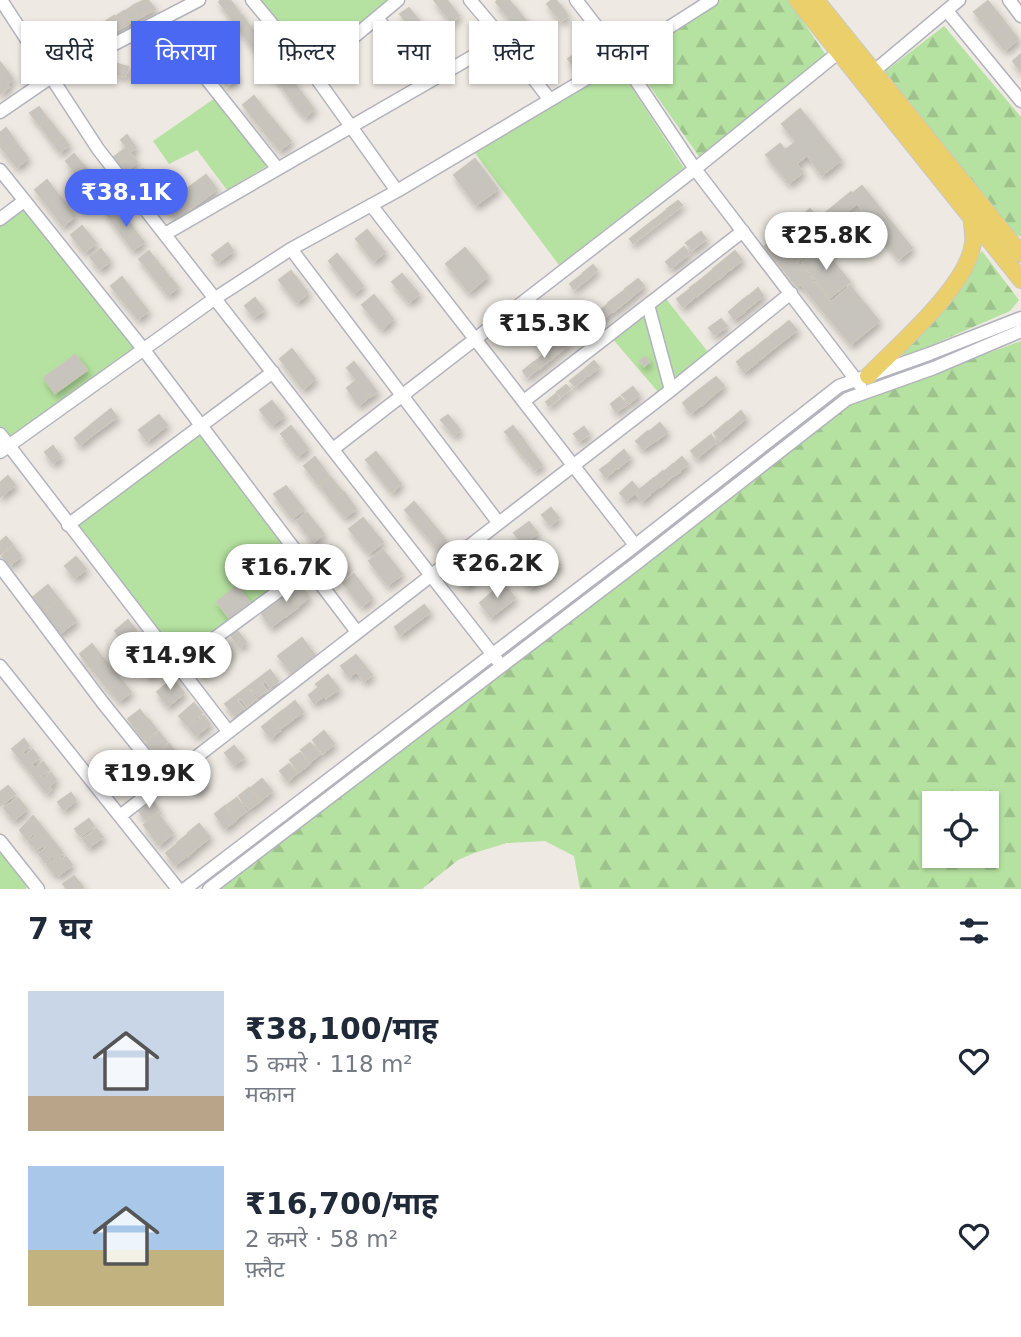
<!DOCTYPE html>
<html lang="hi">
<meta charset="utf-8">
<style>
body{margin:0;font-family:"DejaVu Sans","Noto Sans Devanagari",sans-serif;background:#f2f2f3;color:#1f2937;height:100vh;display:flex;flex-direction:column;font-size:26px;white-space:nowrap}
*{box-sizing:border-box;margin:0}
p{font-size:23px;color:#747a83}
.icon{flex:none;width:38px;height:38px;fill:none;stroke:currentColor;stroke-width:2;stroke-linecap:round;stroke-linejoin:round}
.map{position:relative;height:889px;overflow:hidden}
.details{display:flex;flex-direction:column;background:#fff;flex:1}
.details>*{flex:none}
.guide{position:absolute;left:21px;top:21px;width:980px;height:63px;display:flex;gap:14px}
.buttons{position:absolute;left:922px;top:791px;display:grid;gap:14px}
.buttons a{display:grid;place-items:center;width:77px;height:77px;border-radius:0px;background:#fff;box-shadow:0 2px 5px #0004;font-size:35px}
.price{position:absolute;translate:-50% -60px;padding:0 16px;border-radius:24px;background:#fff;color:#222;font-size:23px;line-height:46px;filter:drop-shadow(0 2px 4px #0008)}
.price::after{content:'';position:absolute;left:50%;top:42px;width:21px;height:16px;margin-left:-10px;background:inherit;clip-path:polygon(0 0,100% 0,50% 100%)}
.price.current{background:#4b68f2;color:#fff}
ul{padding:0;list-style:none}
li{display:flex;align-items:center;gap:21px;height:175px;padding:0 28px}
li span{display:grid;place-items:center;flex:none;width:196px;height:140px;border-radius:0px;color:#555}
li>.icon{margin-inline-start:auto}
span .icon{width:84px;height:84px;fill:#fffc;stroke-width:1}
li b{font-size:30px}
h2{display:flex;justify-content:space-between;align-items:center;height:84px;padding:0 28px;font-size:30px}
.pill{padding:0 24px;border-radius:0px;background:#fff;box-shadow:0 2px 5px #0004;font-size:24px;line-height:63px}
.pill.current{background:#4b68f2;color:#fff}
.map>svg:first-child{display:block}
</style>
<div class="map">
<svg width="1021" height="889" viewBox="0 0 1021 889">
<defs>
<pattern id="forest-firs" width="22" height="20" patternUnits="userSpaceOnUse" patternTransform="scale(1.75)"><rect width="22" height="20" fill="#b6e2a1"/><path d="M5 1l3.5 6h-7zM16 11l3.5 6h-7z" fill="#9dc28b"/></pattern>
<filter id="shadow"><feDropShadow dx="2.5" dy="4.5" stdDeviation="3.5" flood-color="#0004"/></filter>
</defs>
<rect width="100%" height="100%" fill="#eee9e2"/>
<path fill="#b6e2a1" d="M258,0H391L311,63Z
M609,67L619,68L684,168L559,265L472,149Z
M218,96L272,163L227,190L197,150L169,164L153,141Z
M22,206L137,349L10,439L0,426V223Z
M663,295L708,352L659,393L611,337Z
M200,434L303,564L179,660L73,525Z
M0,849L28,883L26,889H0Z"/>
<path fill="url(#forest-firs)" fill-rule="evenodd" d="M721,0H788L826,55L700,158L630,58Z
M944,26L1021,117V237L1010,231L882,74Z
M982,251L1019,300L1010,311L904,357L899,351L936,314Z
M1021,341V889H580L574,856L545,841L507,843L474,853L458,860L422,889H220L846,406ZM934,803H987V856H934Z"/>
<path fill="#c7c3bd" stroke="#cac5bb" stroke-width="2" filter="url(#shadow)" d="M145,0L150,10L139,16L134,5Z
M148,0L155,9L114,32L108,23Z
M221,0H230L235,6L227,12L219,2Z
M434,0H447L459,16L451,22Z
M498,0H509L528,23L518,30L496,2Z
M552,0H556L559,4L552,10L547,4Z
M988,1L996,11L982,22L974,12Z
M560,5L564,10L556,15L552,11Z
M133,6L138,16L130,20L125,11Z
M235,7L241,15L233,21L227,13Z
M409,8L431,36L423,43L400,14Z
M564,10L568,16L561,21L557,16Z
M124,11L129,20L121,25L116,16Z
M996,11L1002,18L988,29L983,22Z
M242,15L249,25L241,32L233,22Z
M114,16L120,26L109,33L103,23Z
M1002,19L1011,30L997,41L989,30Z
M193,22L201,32L192,39L184,30Z
M250,26L256,34L247,40L241,32Z
M1011,30L1018,39L1005,50L998,41Z
M203,33L209,40L199,48L193,41Z
M256,34L264,45L256,51L248,41Z
M157,39L169,57L157,65L145,47Z
M209,41L217,51L207,59L199,49Z
M265,45L272,54L263,61L256,52Z
M581,50L586,57L574,66L568,59Z
M218,52L223,58L212,67L207,60Z
M1021,54V71L1013,61Z
M223,60L231,70L221,77L213,68Z
M277,61L285,72L275,79L267,68Z
M0,62L13,79L7,84L9,87L0,94Z
M118,64L128,67L125,77L115,74Z
M232,70L238,78L227,86L221,78Z
M286,73L292,80L283,87L277,80Z
M293,81L300,91L290,98L283,88Z
M301,92L306,99L296,107L291,99Z
M254,96L261,105L250,114L243,105Z
M307,100L314,109L305,117L297,107Z
M261,106L269,115L258,124L250,114Z
M39,107L47,118L39,124L30,113Z
M800,109L841,160L822,175L807,155L796,164L803,172L789,183L766,155L780,144L785,150L796,142L782,124Z
M270,116L276,123L265,132L259,125Z
M48,119L54,126L46,133L40,125Z
M277,124L284,133L273,142L265,133Z
M54,127L62,136L53,143L46,133Z
M6,128L16,142L4,151L0,146V133Z
M285,134L291,141L280,150L274,143Z
M127,135L136,148L130,152L121,140Z
M63,137L69,145L60,152L54,144Z
M16,143L28,158L17,167L5,152Z
M126,148L130,153L118,162L114,157Z
M74,154L83,165L74,171L66,161Z
M131,154L137,162L125,172L119,164Z
M475,159L498,189L476,205L454,175Z
M84,165L90,174L81,180L74,172Z
M143,169L155,185L141,196L129,180Z
M90,174L97,182L87,189L81,181Z
M206,175L217,189L189,210L190,212L178,222L165,205Z
M47,180L59,196L47,205L35,190Z
M97,183L107,195L97,202L88,190Z
M170,185L177,194L164,204L157,195Z
M862,186L912,248L899,259L869,223L872,221L857,203L826,229L831,235L797,262L831,303L850,286L879,321L851,344L800,283L797,286L765,246L810,209L818,219L851,192L852,194Z
M60,196L75,216L63,226L48,206Z
M678,201L682,205L671,214L667,209Z
M115,204L126,219L116,227L105,212Z
M667,210L670,214L658,224L654,220Z
M127,219L135,231L125,239L116,227Z
M654,220L657,224L645,234L641,230Z
M82,226L96,243L85,252L71,235Z
M367,230L385,252L374,261L356,239Z
M641,230L644,235L633,243L630,239Z
M136,232L144,242L133,250L126,240Z
M701,232L706,239L692,250L686,243Z
M228,243L233,251L218,262L212,255Z
M684,247L689,254L671,268L666,262Z
M821,247L850,282L830,297L802,263Z
M465,248L488,276L469,292L446,264Z
M101,249L110,261L100,269L90,257Z
M149,251L156,260L147,268L139,259Z
M735,251L742,260L731,269L724,260Z
M337,254L363,286L354,293L329,261Z
M157,261L162,268L153,276L147,268Z
M723,261L730,269L720,278L713,269Z
M593,265L597,270L588,278L583,273Z
M163,268L170,278L161,286L153,276Z
M713,270L719,278L709,286L703,278Z
M291,271L308,293L297,302L279,280Z
M402,274L419,294L409,302L392,282Z
M583,274L587,279L574,289L570,284Z
M122,277L133,292L122,300L111,286Z
M171,278L178,287L168,295L161,286Z
M638,279L644,286L631,297L625,289Z
M702,279L708,287L697,296L690,288Z
M758,288L763,296L754,303L749,296Z
M690,289L696,296L683,307L677,299Z
M625,290L630,298L614,311L608,303Z
M133,292L140,301L130,309L123,301Z
M374,295L393,319L382,329L362,305Z
M748,296L754,303L744,311L738,304Z
M255,298L264,310L254,317L245,306Z
M141,302L148,311L138,319L131,310Z
M738,304L744,312L734,319L729,312Z
M607,305L612,311L594,326L589,320Z
M535,311L538,315L531,321L528,316Z
M527,317L531,322L523,328L519,323Z
M721,319L727,326L715,335L709,328Z
M789,321L797,330L784,340L777,331Z
M518,324L522,328L511,336L508,332Z
M776,331L784,340L774,348L767,339Z
M563,339L568,345L553,357L548,351Z
M766,339L774,348L763,357L755,348Z
M755,348L762,358L756,362L749,353Z
M292,349L315,379L303,389L280,359Z
M547,352L552,358L540,368L535,362Z
M748,353L756,363L744,372L737,362Z
M75,355L87,370L55,393L44,378Z
M645,357L649,362L644,366L640,361Z
M594,361L599,367L589,375L585,369Z
M354,362L377,392L370,397L347,368Z
M534,362L539,368L527,377L523,371Z
M584,370L588,375L575,386L570,381Z
M716,377L724,386L711,397L703,387Z
M356,381L369,397L359,405L347,388Z
M566,385L570,389L561,396L557,392Z
M633,387L639,395L629,403L622,395Z
M702,388L710,398L702,405L694,394Z
M556,394L559,398L549,406L546,402Z
M693,395L701,405L691,413L683,403Z
M620,397L626,405L616,412L611,404Z
M272,401L284,416L272,425L260,410Z
M111,409L117,417L98,431L92,424Z
M741,411L746,418L733,429L728,422Z
M159,415L167,425L147,441L139,430Z
M448,415L460,430L454,435L441,420Z
M727,422L733,429L720,440L714,433Z
M660,423L667,432L657,440L650,431Z
M91,425L96,432L80,445L75,438Z
M291,426L308,448L298,456L281,434Z
M513,426L524,440L516,446L505,432Z
M584,427L589,434L579,441L574,434Z
M648,431L656,440L643,449L636,441Z
M711,435L716,442L697,458L691,451Z
M524,441L533,453L526,459L516,447Z
M53,446L61,457L53,463L45,452Z
M624,450L630,458L618,468L612,460Z
M376,452L401,484L392,492L366,460Z
M534,454L542,465L535,470L527,459Z
M315,457L329,476L318,484L304,466Z
M682,457L688,464L679,471L674,464Z
M612,461L617,468L606,477L600,470Z
M673,464L679,472L669,479L664,472Z
M663,471L669,479L661,486L655,478Z
M8,476L15,485L0,497V483Z
M330,477L342,491L331,500L320,485Z
M654,478L660,486L649,494L643,487Z
M632,482L639,490L626,500L620,493Z
M286,486L304,509L292,518L274,494Z
M643,487L649,495L642,501L635,493Z
M344,492L356,509L345,517L332,501Z
M414,502L446,540L437,548L405,510Z
M551,508L559,518L550,525L542,515Z
M307,513L324,534L313,542L297,521Z
M363,518L383,542L369,553L349,529Z
M529,522L538,533L523,544L514,533Z
M6,537L12,544L0,554V542Z
M331,545L349,568L338,576L320,554Z
M13,546L21,556L10,565L2,556Z
M484,547L496,562L466,587L454,572Z
M383,550L402,574L388,585L369,561Z
M552,555L560,565L530,588L523,578Z
M76,557L86,569L75,578L65,566Z
M354,574L372,598L362,606L343,583Z
M298,583L309,597L298,606L286,592Z
M503,583L515,598L491,617L480,603Z
M48,585L59,599L42,612L32,598Z
M237,586L251,604L231,620L217,602Z
M286,592L297,608L286,616L275,600Z
M60,600L68,611L51,624L43,613Z
M274,601L285,616L271,627L260,611Z
M424,605L430,612L400,635L395,627Z
M69,611L76,621L59,634L52,624Z
M128,620L136,630L123,641L115,631Z
M236,629L246,642L240,647L230,634Z
M137,632L145,641L132,652L124,642Z
M302,638L317,658L294,676L278,656Z
M224,639L233,651L227,656L217,644Z
M147,643L155,652L140,664L133,654Z
M92,644L102,657L90,667L80,654Z
M214,646L224,659L215,665L206,652Z
M156,654L164,664L150,676L142,666Z
M356,655L364,665L349,677L341,666Z
M201,657L210,669L203,674L194,661Z
M103,658L110,667L98,676L91,667Z
M365,666L372,675L364,681L357,672Z
M111,667L120,679L108,689L99,677Z
M270,670L278,681L270,687L265,679L261,683L266,691L258,696L252,688L249,690L256,699L247,706L240,697L236,700L243,708L234,715L225,704Z
M328,675L339,689L326,698L316,684Z
M173,679L184,693L168,706L157,692Z
M121,680L131,692L119,701L109,689Z
M318,688L324,696L314,703L309,695Z
M295,701L303,712L292,720L284,710Z
M194,703L202,713L187,725L179,716Z
M140,710L147,719L135,728L128,719Z
M283,710L292,720L281,728L273,718Z
M204,716L210,724L196,736L189,727Z
M148,719L157,730L144,740L136,730Z
M272,719L280,730L271,738L262,727Z
M324,731L334,744L323,753L313,740Z
M159,732L167,742L154,753L146,743Z
M24,739L29,746L22,752L25,756L33,750L39,758L31,764L35,769L43,762L49,770L41,776L43,779L51,773L56,780L49,786L51,789L47,793L12,749Z
M310,743L320,754L310,762L301,750Z
M169,744L177,754L165,765L157,755Z
M234,746L244,758L234,765L225,753Z
M300,753L309,764L299,772L290,760Z
M289,764L297,773L288,781L280,771Z
M199,774L207,784L197,793L189,783Z
M262,779L272,791L261,800L251,788Z
M8,786L15,794L1,805L0,792Z
M249,788L259,802L249,809L239,796Z
M71,793L76,800L64,810L58,802Z
M18,798L27,809L14,820L4,808Z
M237,798L246,811L236,819L227,805Z
M152,800L159,810L146,820L138,810Z
M225,806L235,821L225,828L215,814Z
M158,814L173,833L159,845L144,825Z
M33,816L63,853L59,856L62,860L66,857L72,865L59,875L57,872L54,873L47,865L55,859L53,856L45,862L39,854L46,848L43,845L36,850L29,842L36,836L34,833L27,839L20,830Z
M89,819L94,826L80,836L75,829Z
M199,824L210,837L199,846L188,833Z
M96,829L103,837L89,847L83,839Z
M188,834L198,847L188,856L177,843Z
M177,844L187,856L175,865L166,853Z
M74,876L83,887L80,889H67L63,884Z"/>
<g fill="none" stroke-linecap="round" stroke-linejoin="round">
<g stroke="#b2b3bd" stroke-width="15">
<path id="minor" d="M1,0L98,149L497,660
M252,0L312,72L398,0
M470,0L503,39L550,100
M576,0L621,58L695,169L860,385
M1009,0L1021,16
M947,11L1021,101
M377,18L429,81
M160,20L277,168
M312,72L397,191
M873,72L959,0
M0,112L51,77L199,0
M0,170L144,350L357,632
M371,205L635,545
M0,219L24,201
M165,234L503,39
M291,249L498,522
M648,305L671,390
M524,401L743,231
M0,434L228,731
M333,449L695,169L844,48
M0,452L214,299L291,249L397,191L621,58L712,0
M68,525L273,372
M0,566L103,703L165,780
M178,665L309,569
M0,666L178,889
M120,816L671,390L791,293
M0,841L38,889
M185,889L628,551L839,386L929,354L1021,318
M209,889L637,563L847,399L934,368L1021,331"/>
</g>
<g stroke="#c9c9c9" stroke-width="18">
<path id="major" d="M797,0L1021,280
M816,0L1021,254
M868,376C898,345 968,286 973,243C974,237 972,228 972,221"/>
</g>
<use href="#minor" stroke="#fff" stroke-width="12"/>
<use href="#major" stroke="#ebcf6a" stroke-width="16"/>
</g>
</svg>
<div class="buttons">
<a><svg class="icon" aria-label="locate" viewBox="0 0 24 24"><circle cx="12" cy="12" r="6"/><path d="M12 2v4M12 18v4M2 12h4M18 12h4"/></svg></a>
</div>
<b class="price current" style="left:126px;top:229px">₹38.1K</b>
<b class="price" style="left:826px;top:272px">₹25.8K</b>
<b class="price" style="left:544px;top:360px">₹15.3K</b>
<b class="price" style="left:497px;top:600px">₹26.2K</b>
<b class="price" style="left:286px;top:604px">₹16.7K</b>
<b class="price" style="left:170px;top:692px">₹14.9K</b>
<b class="price" style="left:149px;top:810px">₹19.9K</b>
<div class="guide">
<a class="pill">खरीदें</a>
<a class="pill current">किराया</a>
<a class="pill">फ़िल्टर</a>
<a class="pill">नया</a>
<a class="pill">फ़्लैट</a>
<a class="pill">मकान</a>
</div>
</div>
<section class="details">
<h2>7 घर<svg class="icon" aria-label="filters" viewBox="0 0 24 24"><path d="M4 7h16M4 17h16"/><circle cx="9" cy="7" r="2"/><circle cx="15" cy="17" r="2"/></svg></h2>
<ul>
<li><span style="background:linear-gradient(#c9d6e8 75%,#b9a48a 0)"><svg class="icon" aria-label="home" viewBox="0 0 24 24"><path d="M3 11l9-7 9 7M6 9v11h12V9"/></svg></span><div><b>₹38,100/माह</b><p>5 कमरे · 118 m²</p><p>मकान</p></div><svg class="icon" aria-label="heart" viewBox="0 0 24 24"><path d="M12 20l-8-8c-3-5 5-10 8-4 3-6 11-1 8 4z"/></svg></li>
<li><span style="background:linear-gradient(#a9c7e8 60%,#c2b280 0)"><svg class="icon" aria-label="home" viewBox="0 0 24 24"><path d="M3 11l9-7 9 7M6 9v11h12V9"/></svg></span><div><b>₹16,700/माह</b><p>2 कमरे · 58 m²</p><p>फ़्लैट</p></div><svg class="icon" aria-label="heart" viewBox="0 0 24 24"><path d="M12 20l-8-8c-3-5 5-10 8-4 3-6 11-1 8 4z"/></svg></li>
</ul>
</section>
